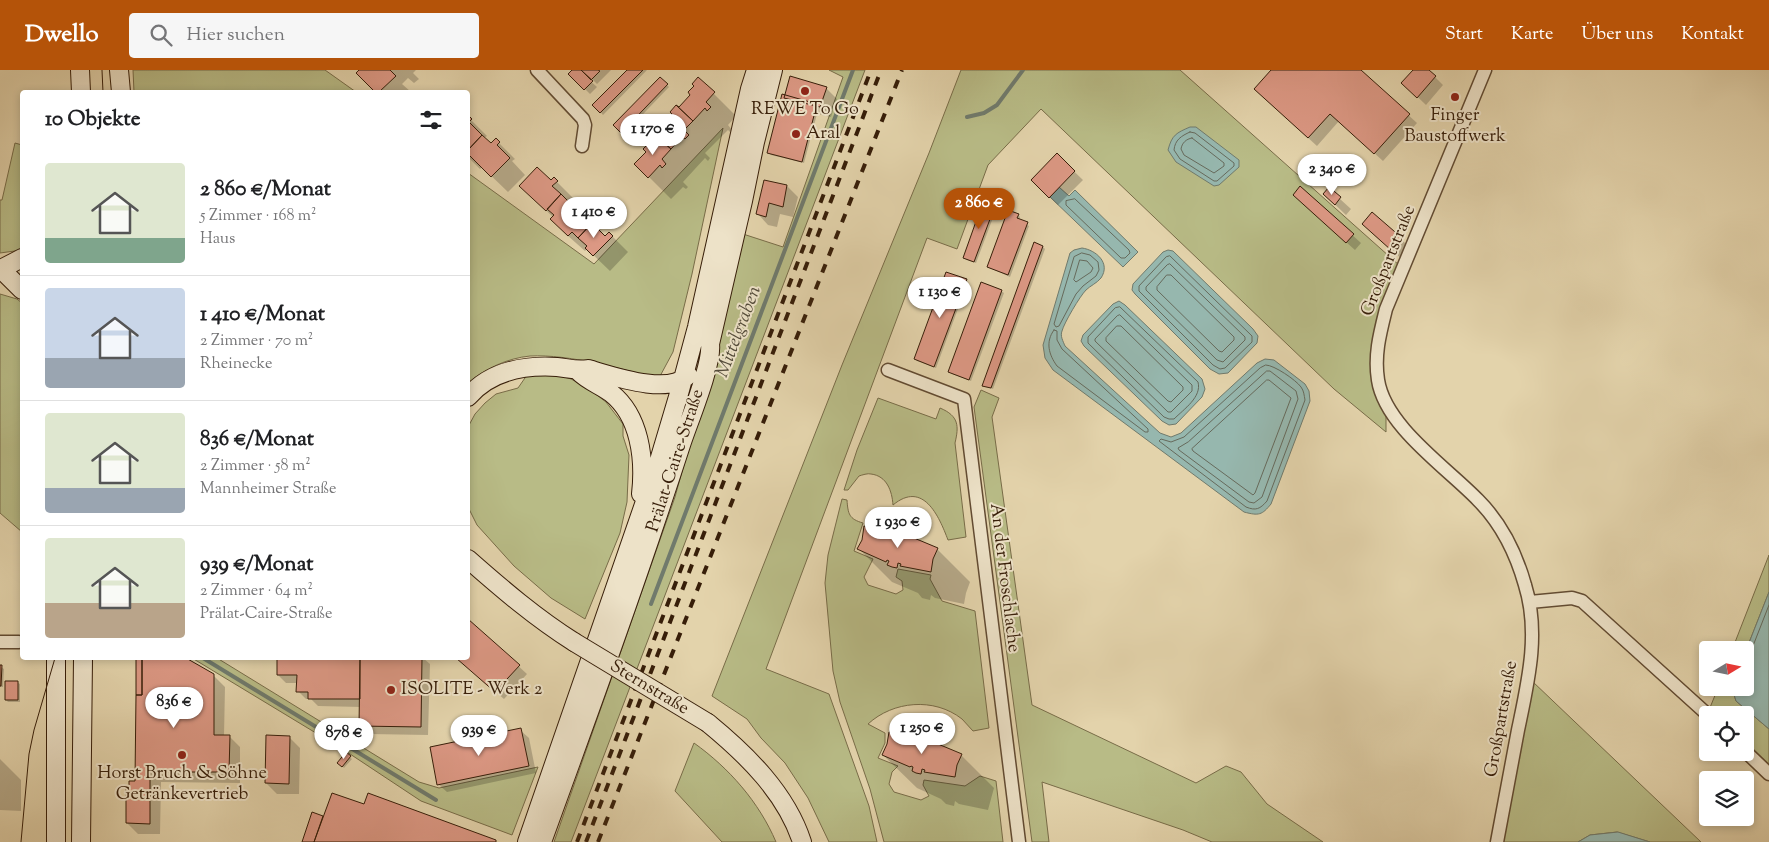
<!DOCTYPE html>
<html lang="de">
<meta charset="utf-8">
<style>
body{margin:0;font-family:"Sorts Mill Goudy",serif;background:#f6f6f6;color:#202124;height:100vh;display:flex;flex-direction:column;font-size:19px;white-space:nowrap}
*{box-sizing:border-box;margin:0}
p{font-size:16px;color:#757577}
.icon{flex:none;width:28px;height:28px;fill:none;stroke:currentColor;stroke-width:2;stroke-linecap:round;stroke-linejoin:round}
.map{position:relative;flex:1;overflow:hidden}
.details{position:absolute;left:20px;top:20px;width:450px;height:570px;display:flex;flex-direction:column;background:#fff;border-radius:5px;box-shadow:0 2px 8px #0003}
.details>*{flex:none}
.needle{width:32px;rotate:80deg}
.buttons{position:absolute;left:1699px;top:571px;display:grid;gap:10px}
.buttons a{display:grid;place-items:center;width:55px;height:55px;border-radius:5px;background:#fff;box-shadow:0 2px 8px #0003;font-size:25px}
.price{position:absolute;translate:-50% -42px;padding:0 11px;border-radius:18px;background:#fff;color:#222;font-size:16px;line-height:32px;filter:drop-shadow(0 1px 2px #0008)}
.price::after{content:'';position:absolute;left:50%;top:30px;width:15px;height:11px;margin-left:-8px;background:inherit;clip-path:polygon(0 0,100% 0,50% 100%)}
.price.selected{background:#b45309;color:#fff}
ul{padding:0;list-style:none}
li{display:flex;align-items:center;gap:15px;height:125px;padding:0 25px}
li+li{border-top:1px solid #e0e0e0}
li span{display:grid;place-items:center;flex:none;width:140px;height:100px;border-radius:5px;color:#555}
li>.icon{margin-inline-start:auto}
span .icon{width:60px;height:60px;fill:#fffc;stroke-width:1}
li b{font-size:21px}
h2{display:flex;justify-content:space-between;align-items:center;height:60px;padding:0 25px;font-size:21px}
header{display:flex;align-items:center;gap:30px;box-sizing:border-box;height:70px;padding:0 25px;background:#b45309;color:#fff}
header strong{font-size:24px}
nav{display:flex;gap:28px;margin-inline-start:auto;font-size:18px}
.search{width:350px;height:45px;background:#f6f6f6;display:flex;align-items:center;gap:12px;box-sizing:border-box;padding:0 18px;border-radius:5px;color:#757577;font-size:19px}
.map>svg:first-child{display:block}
</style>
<header>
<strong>Dwello</strong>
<div class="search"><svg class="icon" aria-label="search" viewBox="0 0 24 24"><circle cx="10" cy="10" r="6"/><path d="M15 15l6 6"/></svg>Hier suchen</div>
<nav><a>Start</a><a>Karte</a><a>Über uns</a><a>Kontakt</a></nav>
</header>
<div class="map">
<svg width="1769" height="772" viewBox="0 0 1769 772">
<rect width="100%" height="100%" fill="#e3d3ab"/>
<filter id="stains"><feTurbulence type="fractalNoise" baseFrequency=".004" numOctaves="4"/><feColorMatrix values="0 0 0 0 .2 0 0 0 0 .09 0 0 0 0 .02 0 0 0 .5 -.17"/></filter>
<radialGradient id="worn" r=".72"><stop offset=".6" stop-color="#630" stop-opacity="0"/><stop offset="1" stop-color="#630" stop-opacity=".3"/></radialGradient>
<path fill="#b8bb86" stroke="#786c48" d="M133,0H325L356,22H134Z
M829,0H865L571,772H554L675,427L716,279L743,164L783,177L843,7Z
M961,0H1180L1399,195L1373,270L1386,345V362L1334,319L1041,39L988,95L957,179L927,168L766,599L829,624L869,736L877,772H829L808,728L785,693L761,668L747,649L712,626L842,295L929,83Z
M723,58L692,204L673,282L659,308C619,299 570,284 530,286C508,288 484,299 468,313V103L594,194Z
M15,73L22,75V180L0,183V130H2Z
M0,224L17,229L22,233V462L0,443Z
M555,304L571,309L585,316L606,332L623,354V366L629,385L627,432L620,463L585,549L551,528L514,496L477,455L468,437V369L469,365L468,357L475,344L485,333L496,324L518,318L527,305Z
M981,320L999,328L992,347L1032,635L1196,713L1226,696L1241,702L1267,734L1323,772H1212L1183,760L1042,712L1049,772H1032L974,337Z
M878,328L936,349L940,338C959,346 959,356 955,373L966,467L948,470C939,446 923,410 893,435C892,421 887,406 871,404C868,403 862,405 859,406L848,420H844L857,380Z
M842,429L847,430C848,444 849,449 863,453L854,481L873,489L864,507L868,515L896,524L903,520L902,511L896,507L898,499L931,505L930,509L942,531L975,541L989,658L973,661C969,657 966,653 962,649C934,627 893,631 868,654L885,663V673L878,688L898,696L892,702L889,714L894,722L921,730L929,726L923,715L924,710L965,716L980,706L996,711L1003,772H884L870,719L840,632L833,601L825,513L828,485Z
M1769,485V522L1745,583V580H1732Z
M192,588H217L419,712L439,718L538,697L512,765L421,731L344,680Z
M1532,611L1701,772H1650L1617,762L1590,765L1578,772H1502Z
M1718,618H1732L1736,631L1769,659V697L1745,675V645H1714L1709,640Z
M694,673C729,698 759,732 776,772H722L675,721Z"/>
<path fill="#96b7ae" stroke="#707a6c" d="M1190,57H1196L1239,90V97L1219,115L1214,116L1176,92L1168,80C1172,65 1176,63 1190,57Z
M1059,117L1069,126L1075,120L1138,182L1123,197L1050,127Z
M1082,178C1096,180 1111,193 1101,208C1097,213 1090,216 1086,220C1080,226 1064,253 1062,261C1060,266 1063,271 1065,276L1160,363L1171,367L1181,363L1257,293L1265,289L1274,290L1305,314L1309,321L1310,331L1271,434C1262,445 1259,446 1244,442L1053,300L1045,288L1043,275L1070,183L1074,180Z
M1168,180L1173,181L1253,259L1258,266L1257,273L1228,303L1219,304L1210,299L1135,224L1132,220L1133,214L1163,182Z
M1119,231L1125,235L1202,309L1205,319L1202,327L1176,354L1169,355L1162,351L1084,276L1081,271L1083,265L1113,234Z
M1769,522V659L1736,631L1732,618H1745V583Z
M1618,762L1650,772H1578L1590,765Z"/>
<path fill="#0003" d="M361,0H416L413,3L419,9L414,13L408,8L402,14L411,22H377L358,3Z
M574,0H611L597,14L589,6L587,8L597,17L590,24L570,4Z
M629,0H647L603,45L594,35Z
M1273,0H1359L1417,53L1383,91L1339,51L1317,76L1263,27Z
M1415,0H1428L1443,15L1426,35L1403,13Z
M660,8L669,17L624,64L615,55Z
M698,8L736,46L728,55L732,60L730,62L728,60L705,83L710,88L708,91L705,88L683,112L688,117L686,119L683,117L671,129L636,94L670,53L679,39L692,25Z
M826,18L837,29L831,47L817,44L804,93L771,85L768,82Z
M468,47L487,66L484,68L491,75L496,70L515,89L512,91L525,105L508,122L482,97L480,99L468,87Z
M1057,85L1083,110L1058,135L1032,110Z
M554,109L573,128L568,132L574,139L579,134L598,153L594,157L605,168L609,163L628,182L610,201L587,179L585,181L567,165L553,147L537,132Z
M787,116L798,127L793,147L780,144L777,157L768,155L758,144Z
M1301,118L1361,173L1355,180L1302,133Z
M1329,119L1351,139L1346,145L1324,124Z
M995,135L997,137L976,193L967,190L964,188Z
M1018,145L1020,147L1019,150L1029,156L1010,207L988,197Z
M1374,165L1401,169L1412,180L1403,190Z
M1043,177L1045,179L993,319L986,317L983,315Z
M966,210L968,212L936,298L917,291L915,289Z
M1001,221L1004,223L971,311L952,304L950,302Z
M859,479H937L970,512L966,523L964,534L935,528L931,525L930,530L922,528L918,523L892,512Z
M468,550L527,604L504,629L457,588H468Z
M137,588H184L213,605L225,617L224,666H229L240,677V713L161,712L160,764H138L127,753L136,712Z
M278,588H423L430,594L428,665L369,664L361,656V637L318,636L311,629H306L298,621V613H286L278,605Z
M0,596L4,599L3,617H0Z
M17,612L20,614V632H8L6,630Z
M520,660L529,668L536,703L447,722L438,714Z
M289,667L300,678L299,724H277L266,713Z
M346,684L352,689L344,698L339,693Z
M883,685H961L994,718L988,740L959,734L955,731L954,736L946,734L941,729L917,718Z
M0,689L21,710V741L0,740Z"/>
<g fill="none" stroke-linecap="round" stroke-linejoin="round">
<path stroke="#666a5c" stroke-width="1" d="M1190,62L1195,63L1234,93V96L1217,111H1214L1180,89L1174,80C1175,70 1181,66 1190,62Z
M1192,68L1224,93V96L1214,103L1184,85L1181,79C1182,73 1186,69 1192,68Z
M1075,129L1129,180L1130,183L1125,188H1121L1066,135V131Z
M1082,183L1090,185L1098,192L1099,200L1096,206L1083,216L1076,224L1059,256L1056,257L1054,254L1074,187Z
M1170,186L1252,266V272L1225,298L1220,299L1213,295L1139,221V216L1166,187Z
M1080,190L1087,191L1093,198L1091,202L1076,212L1074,210Z
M1170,194L1245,267V270L1223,292L1217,290L1146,220V217L1167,195Z
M1167,205H1171L1234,267V270L1222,282L1219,281L1157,220V217Z
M1120,237L1198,312C1202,327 1184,339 1174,349H1169L1164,347L1088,273V267L1115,238Z
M1120,245L1192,315V321L1171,342H1168L1095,271V269L1117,246Z
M1117,256H1121L1183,317V320L1171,332L1168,331L1106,271V268Z
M1054,260L1057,261V270L1062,279L1148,359V362H1145L1057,296C1049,285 1045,272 1054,260Z
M1266,295C1274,295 1296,310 1301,317C1304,321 1304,325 1305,330L1267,431C1260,439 1256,441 1246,437L1159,371L1161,369L1171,372L1184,367L1260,298Z
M1267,301H1270L1296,321L1298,329L1262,427L1254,433L1249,432L1179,380L1178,378L1188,372Z
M1267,310H1269L1291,328L1255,423L1253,425L1193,381L1192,379Z
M1745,585L1751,581L1769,535"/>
<path stroke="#707a6c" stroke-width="4" d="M967,47L984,43L997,35L1023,0
M651,534L853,0
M203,588L436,730"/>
</g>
<path fill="#dc9884" stroke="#371e09" d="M359,0H390L396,6L379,22H375L356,3Z
M572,0H581L593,11L584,20L568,4Z
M581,0H598L600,1L591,10Z
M627,0H643L600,43L592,35Z
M1271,0H1361L1410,44L1374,84L1330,44L1308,68L1254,19Z
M1413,0H1429L1436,6L1417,28L1401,13Z
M790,6L827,17L820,37L784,28Z
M660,7L668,14L621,63L613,55Z
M698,7L715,22L706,32L711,37L707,41L705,38L693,51L676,35L679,37L690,25L688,22L694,16L692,14Z
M782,24L817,34L802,92L767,83Z
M676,35L693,51L684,60L689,65L685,69L682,67L671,79L654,64L657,66L668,53L666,51L672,44L670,42Z
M468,45L472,49L469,52L482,65L468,80Z
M654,64L671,79L662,89L666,94L662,98L660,95L648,108L634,94L646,82L643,79L649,73L647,71Z
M482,65L491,73L496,68L500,72L497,75L510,88L491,107L468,84V80Z
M1057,83L1075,101L1049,128L1031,110Z
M537,97L551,110L554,107L558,111L552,116L561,124L546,141L519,116Z
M764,110L787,115L783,137L769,133L766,147L756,144Z
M1300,116L1354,164L1346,173L1293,125Z
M1329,117L1341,127L1335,135L1323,124Z
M561,124L574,137L579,132L583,137L578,141L592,153L578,168L572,162L568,166L550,149L554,145L547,139Z
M984,129L996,133L974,192L963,188Z
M1008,140L1019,144L1017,148L1028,152L1008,205L987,197Z
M1372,142L1402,168L1391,180L1362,154Z
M592,153L605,166L609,162L613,166L593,186L585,178L587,176L578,168Z
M1034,172L1043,176L991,318L982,316Z
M946,202L967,209L934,297L914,289Z
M981,212L1002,220L969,310L948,302Z
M864,456L902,463L938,478L933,489L931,502L900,496L901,494L898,493L897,498L892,497L887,495L889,491L887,490L886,492L857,479L862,470Z
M468,549L520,595L495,622L456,588H468Z
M136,588H142V625H136Z
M142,588H186L214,604V665H230L229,702H150V754L126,753V717H129V711H135L136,625H142Z
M277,588H360V629H308V622H296L297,605H277Z
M360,588H422L421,657L359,656Z
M0,595H2L1,616H0Z
M5,611H18V630H5Z
M521,658L529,696L437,715L430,677Z
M889,662L926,669L962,684L957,695L955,707L924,702L925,700L922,699L921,704L916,703L912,701L913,697L911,696L910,697L882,685L887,674Z
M266,665L290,666L289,714L265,713Z
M346,682L351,686L342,697L337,693Z
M332,723L364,734L368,723L496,770V772H314Z
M312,742L323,746L314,772H302Z"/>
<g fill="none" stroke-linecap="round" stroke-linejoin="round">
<g stroke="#624b32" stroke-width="15">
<path id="street" d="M537,0L583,49L585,55L582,76
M1485,0L1386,239C1380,263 1374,285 1378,310C1385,356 1446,397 1478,430C1501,453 1516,483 1525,515C1540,563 1528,612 1518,660C1511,698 1504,735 1497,772
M888,300L964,329L1019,772
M1530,532L1572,528L1582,531L1708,645
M0,572H19
M1745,681L1769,704"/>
</g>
<g stroke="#371e09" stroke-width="20">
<path id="secondary" d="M80,0L81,22
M119,0L121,22
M1,199L22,220
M1,199L22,188
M579,302C588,311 600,315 611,323C640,346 645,389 641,424
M468,327C490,301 525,295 557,297C568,298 577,301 588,299C613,306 669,326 688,305
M468,489C502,519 536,548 574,572
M708,653C747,685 786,723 802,772
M56,772V588
M81,772L83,588
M527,772L658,394L680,320L697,257L750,19L756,0
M542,772C590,640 638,508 681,375C688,353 713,294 710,274L743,131L755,72L773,0"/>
</g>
<use href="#street" stroke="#ede2c8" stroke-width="12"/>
<use href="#secondary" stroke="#ede2c8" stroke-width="18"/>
<path stroke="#371e09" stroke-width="1" d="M102,0L103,22
M21,772L29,684L34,660L55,588"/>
<path stroke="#371e09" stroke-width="4" stroke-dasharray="9 9" stroke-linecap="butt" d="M577,772L871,0
M586,772L881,0
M598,772L902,0"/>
<g stroke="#371e09" stroke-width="20" stroke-linecap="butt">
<path id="secondary-bridge" d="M574,572L708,653"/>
</g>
<use href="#secondary-bridge" stroke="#ede2c8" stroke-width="18"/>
</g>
<g fill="#8f2418" stroke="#ede2c8" stroke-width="2">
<circle cx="805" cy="21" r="5"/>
<circle cx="1455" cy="27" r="5"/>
<circle cx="796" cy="64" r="5"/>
<circle cx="391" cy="620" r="5"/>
<circle cx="182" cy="685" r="5"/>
</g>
<g text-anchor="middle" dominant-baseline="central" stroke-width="4" stroke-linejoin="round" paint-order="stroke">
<g font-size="18" fill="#371e09" stroke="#ede2c8">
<text x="805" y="40">REWE To Go</text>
<text x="1455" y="46">Finger<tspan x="1455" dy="21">Baustoffwerk</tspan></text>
<text x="806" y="64" text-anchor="start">Aral</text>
<text x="401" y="620" text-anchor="start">ISOLITE - Werk 2</text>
<text x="182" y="704">Horst Bruch &amp; Söhne<tspan x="182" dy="21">Getränkevertrieb</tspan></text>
</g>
<g font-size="18" fill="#371e09" stroke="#ede2c8">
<text transform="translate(1389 191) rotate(-68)">Großpartstraße</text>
<text transform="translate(676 391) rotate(-72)">Prälat-Caire-Straße</text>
<text transform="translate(1004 508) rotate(83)">An der Froschlache</text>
<text transform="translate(649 618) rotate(31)">Sternstraße</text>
<text transform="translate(1502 649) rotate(-80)">Großpartstraße</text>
</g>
<g font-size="19" font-style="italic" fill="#544c3b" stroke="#ede2c8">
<text transform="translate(739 262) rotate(-69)">Mittelgraben</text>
</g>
</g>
<rect width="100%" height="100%" filter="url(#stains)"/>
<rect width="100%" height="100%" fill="url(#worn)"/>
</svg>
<div class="buttons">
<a><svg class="needle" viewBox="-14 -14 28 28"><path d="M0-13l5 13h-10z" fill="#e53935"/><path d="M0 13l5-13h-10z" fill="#757577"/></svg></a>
<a><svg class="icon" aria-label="locate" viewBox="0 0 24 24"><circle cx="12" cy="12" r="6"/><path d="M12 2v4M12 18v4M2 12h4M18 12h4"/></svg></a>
<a><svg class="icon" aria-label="layers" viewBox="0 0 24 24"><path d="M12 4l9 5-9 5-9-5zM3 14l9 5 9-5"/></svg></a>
</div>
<b class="price" style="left:653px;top:86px">1 170 €</b>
<b class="price" style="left:1332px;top:126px">2 340 €</b>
<b class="price selected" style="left:979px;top:160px">2 860 €</b>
<b class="price" style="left:594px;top:169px">1 410 €</b>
<b class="price" style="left:940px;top:249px">1 130 €</b>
<b class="price" style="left:898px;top:479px">1 930 €</b>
<b class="price" style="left:174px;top:659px">836 €</b>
<b class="price" style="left:922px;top:685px">1 250 €</b>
<b class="price" style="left:479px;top:687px">939 €</b>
<b class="price" style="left:344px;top:690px">878 €</b>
<section class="details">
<h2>10 Objekte<svg class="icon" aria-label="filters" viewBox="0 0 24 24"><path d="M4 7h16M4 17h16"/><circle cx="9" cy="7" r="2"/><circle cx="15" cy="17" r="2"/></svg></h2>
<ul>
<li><span style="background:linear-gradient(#dfe7d0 75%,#7fa58c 0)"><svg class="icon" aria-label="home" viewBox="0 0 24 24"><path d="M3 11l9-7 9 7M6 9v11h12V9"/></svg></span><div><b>2 860 €/Monat</b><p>5 Zimmer · 168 m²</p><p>Haus</p></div></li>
<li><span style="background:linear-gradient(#c9d6e8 70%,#9aa5b1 0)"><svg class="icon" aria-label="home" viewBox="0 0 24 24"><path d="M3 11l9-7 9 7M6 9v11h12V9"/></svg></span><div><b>1 410 €/Monat</b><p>2 Zimmer · 70 m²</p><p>Rheinecke</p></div></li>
<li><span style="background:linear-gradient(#dfe7d0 75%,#9aa5b1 0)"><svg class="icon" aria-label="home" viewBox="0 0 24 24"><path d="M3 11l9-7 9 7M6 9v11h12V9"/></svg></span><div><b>836 €/Monat</b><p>2 Zimmer · 58 m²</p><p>Mannheimer Straße</p></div></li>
<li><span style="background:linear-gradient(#dfe7d0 65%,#b9a48a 0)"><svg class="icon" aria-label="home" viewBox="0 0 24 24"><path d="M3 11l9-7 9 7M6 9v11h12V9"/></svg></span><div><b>939 €/Monat</b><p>2 Zimmer · 64 m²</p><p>Prälat-Caire-Straße</p></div></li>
</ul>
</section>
</div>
